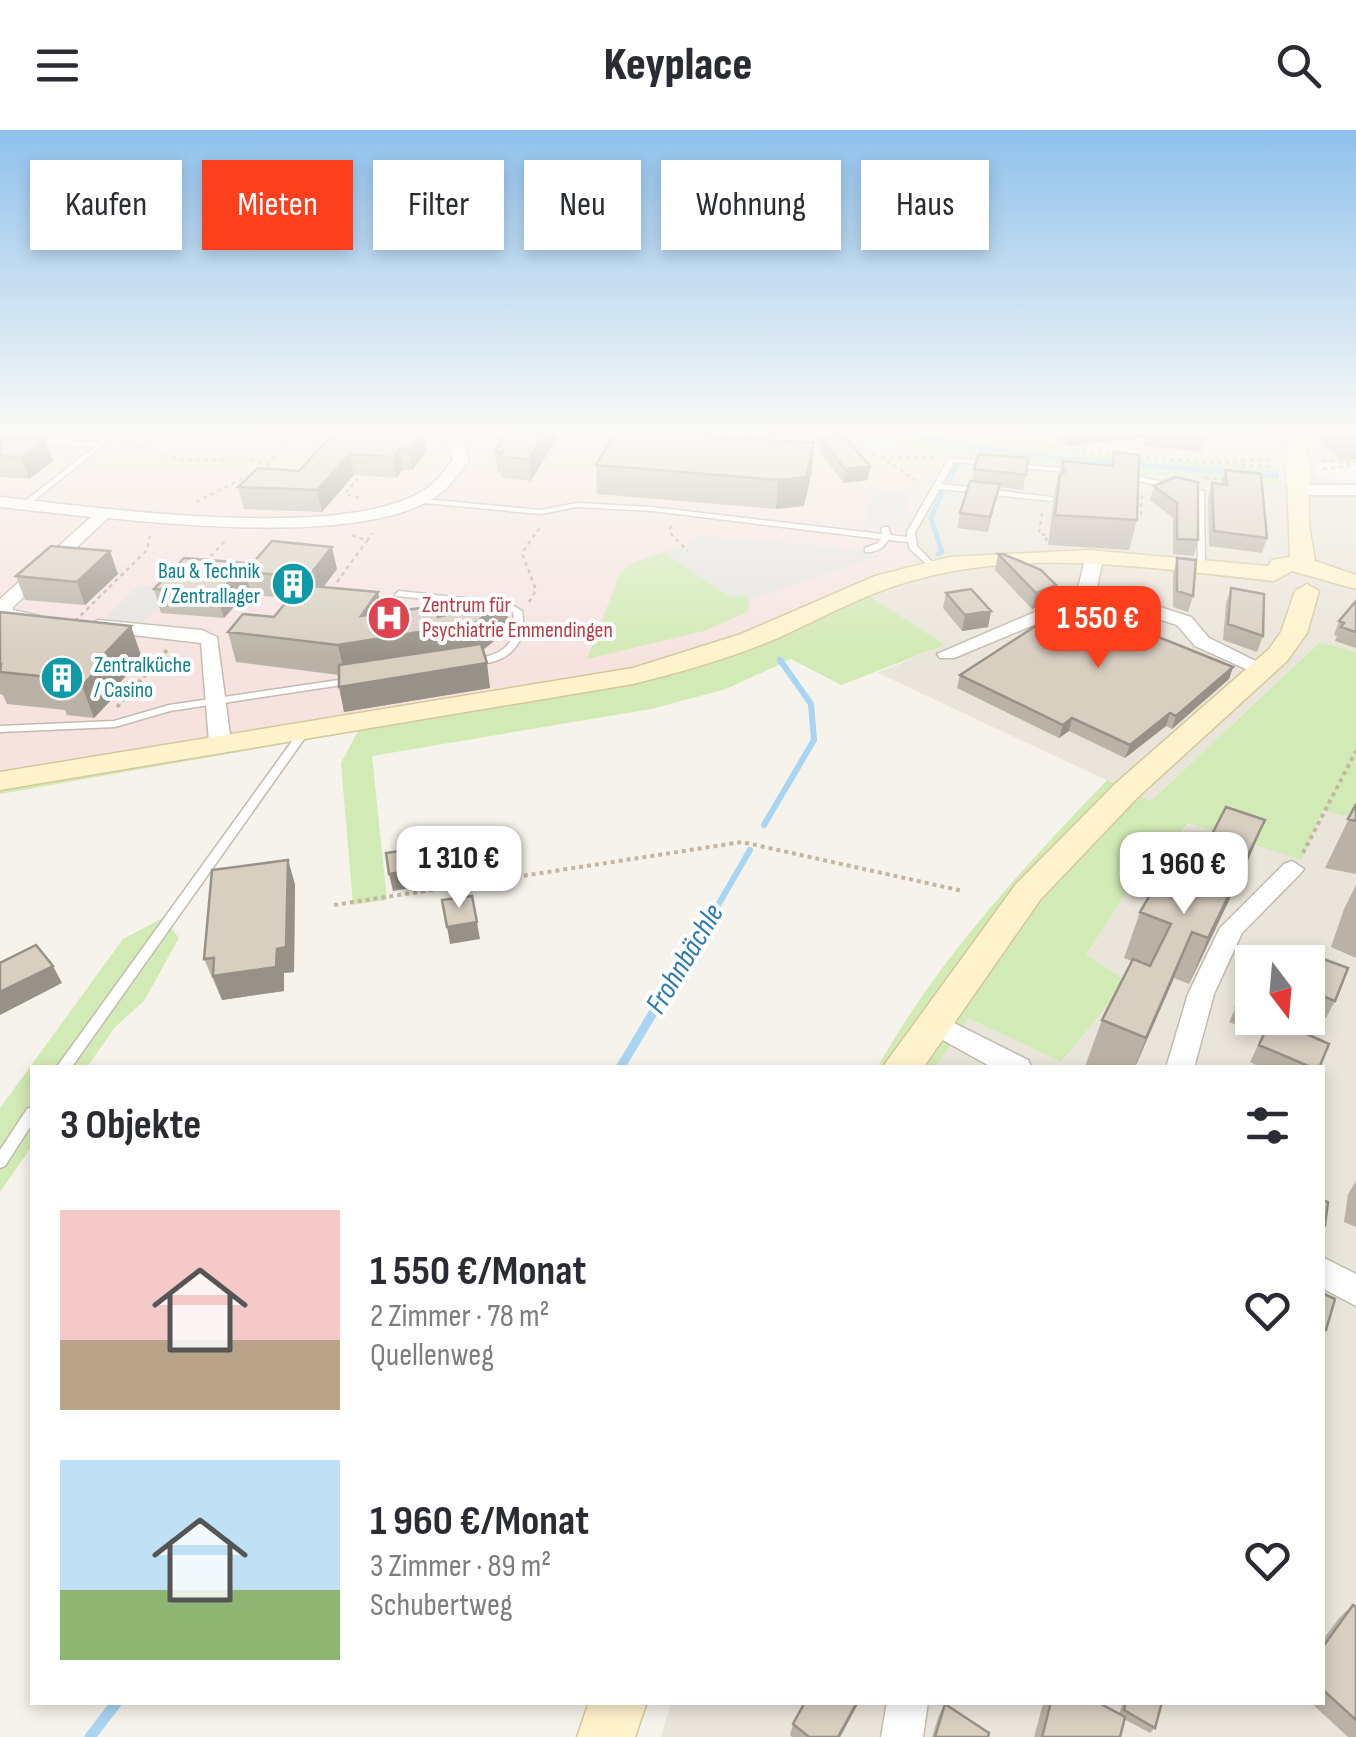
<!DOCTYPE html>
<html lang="de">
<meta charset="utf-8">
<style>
body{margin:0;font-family:"Sofia Sans Condensed",sans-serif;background:#f2f2f3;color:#2b2b33;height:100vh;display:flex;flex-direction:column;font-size:38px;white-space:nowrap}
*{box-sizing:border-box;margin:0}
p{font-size:32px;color:#7c7c81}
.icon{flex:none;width:55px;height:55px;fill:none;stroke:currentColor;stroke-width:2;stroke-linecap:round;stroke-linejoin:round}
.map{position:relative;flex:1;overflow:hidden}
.panel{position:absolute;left:30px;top:935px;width:1295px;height:640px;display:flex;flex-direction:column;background:#fff;border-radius:0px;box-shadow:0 5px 15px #0003}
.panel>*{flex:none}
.hud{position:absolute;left:30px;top:30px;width:1298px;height:90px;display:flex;gap:20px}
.needle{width:65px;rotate:164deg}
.fabs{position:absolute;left:1235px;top:815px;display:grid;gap:20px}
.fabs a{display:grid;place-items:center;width:90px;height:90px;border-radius:0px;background:#fff;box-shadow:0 5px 15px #0003;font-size:50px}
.price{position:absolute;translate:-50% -85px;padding:0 22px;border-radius:20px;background:#fff;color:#222;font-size:32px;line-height:65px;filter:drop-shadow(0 2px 5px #0008)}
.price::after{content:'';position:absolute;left:50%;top:60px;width:30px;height:22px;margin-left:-15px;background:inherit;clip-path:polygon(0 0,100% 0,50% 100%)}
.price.on{background:#fc3f1d;color:#fff}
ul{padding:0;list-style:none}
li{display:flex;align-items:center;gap:30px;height:250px;padding:0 30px}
li span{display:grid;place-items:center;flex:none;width:280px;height:200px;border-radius:0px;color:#555}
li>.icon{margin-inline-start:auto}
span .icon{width:120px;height:120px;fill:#fffc;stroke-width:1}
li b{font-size:42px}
h2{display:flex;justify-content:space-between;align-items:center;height:120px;padding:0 30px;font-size:42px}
.pill{padding:0 35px;border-radius:0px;background:#fff;box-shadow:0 5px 15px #0003;font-size:35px;line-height:90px}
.pill.on{background:#fc3f1d;color:#fff}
header{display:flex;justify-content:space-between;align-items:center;height:130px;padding:0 30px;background:#fff;font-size:45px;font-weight:800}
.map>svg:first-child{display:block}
</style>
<header><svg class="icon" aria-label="menu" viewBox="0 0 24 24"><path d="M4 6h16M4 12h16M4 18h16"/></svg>Keyplace<svg class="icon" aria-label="search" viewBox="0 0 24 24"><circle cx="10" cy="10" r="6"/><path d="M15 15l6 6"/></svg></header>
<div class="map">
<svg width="1356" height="1607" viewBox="0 0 1356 1607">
<rect width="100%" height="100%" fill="#f6f3ec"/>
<path fill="#eae5da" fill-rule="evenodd" d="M1278,304H1356V333L1316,332V346L1356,356V522L1320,512L1151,671L878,543L944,515L854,456L902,401L928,347L946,324L1280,356Z
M1323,679L1356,689V1607H661L671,1573L1322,1572V938L936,937L968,888L1061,932L1086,825L1132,754L1190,693L1300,729ZM1252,832H1308V888H1252Z"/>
<path fill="#efe8d6" d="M954,304H1278V340L1072,322Z"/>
<path fill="#f6e3e0" d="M0,304H825L946,324L928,347L902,401L917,435L845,459L712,517L611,545L0,646Z"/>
<path fill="#d2eab5" d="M825,304H877L1047,330L1279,349L1280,357L946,324Z
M912,304H954L1072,322L1278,340V343L1049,325Z
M664,422L731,467L743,464L749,469L748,482L704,501L587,529L620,443L631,433Z
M854,456L945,515L841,555L791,529L726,559L651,579L372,626L387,770L353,775L341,633L358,601L0,664V646L611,545L712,517Z
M1320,512L1356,522V689L1323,680L1301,730L1189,693L1132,754L1086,825L1127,851L1061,932L968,888L936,937L877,938C938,829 1022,739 1107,650L1151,671Z
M163,788L179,808L144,871L115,897L87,937L32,938V1016L0,1062V978L123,809Z"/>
<path fill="#e5e3e0" d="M873,359L910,363L901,400L863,396Z
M699,405L841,417V422L864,418L879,427L749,469L743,464L731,467L664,422L697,410Z
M139,455L176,459L140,495L102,491Z"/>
<path fill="#a9d4f2" d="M877,304H912L1049,325L1278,343L1279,349L1047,330Z"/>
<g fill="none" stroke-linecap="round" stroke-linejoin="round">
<path stroke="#a9d4f2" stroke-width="5" d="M950,349L958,333
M938,424L942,422L931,388L943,360"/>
<path stroke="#a9d4f2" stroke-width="6" d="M764,695L814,610L811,574L780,530
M710,789L750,720"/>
<path stroke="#a9d4f2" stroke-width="9" d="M620,938L711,786"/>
<path stroke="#a9d4f2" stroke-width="11" d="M90,1607L117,1572"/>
<g stroke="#c2bbae" stroke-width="3">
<path id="lane" d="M0,304L99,313L110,304H118L27,376L23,374L24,372L94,317L0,308Z
M949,328L991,331L995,333L991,335L954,332L942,354L1051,367L1055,369L1051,371L940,359L915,402L917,416L938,438L934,441L910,419L908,412L888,410C884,418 875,423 865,422V418L878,413L881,409L652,381L577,377L541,384L414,372L410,370L414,368L541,380L577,373L652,377L882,404L881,399L885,397H888L891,405L907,407V402Z
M1008,333L1075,339L1079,341L1075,343L1011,337L1007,335Z
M1122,343L1204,361L1205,439L1198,437L1197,364L1122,347Z
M399,461L509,473L522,481C529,519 503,535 468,535V531C498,525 520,519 513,482L504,477L396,466L395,464Z
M352,548L357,551L355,553L170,581L115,597L0,602V596L114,591L169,575Z
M307,595L312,598L71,938H56L303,596Z
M32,977V994L5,1036L0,1038V1020L27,979Z"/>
</g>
<g stroke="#c2bbae" stroke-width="3">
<path id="street" d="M446,304H460L469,331C460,342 449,358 437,366C369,413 190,396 108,388L13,477V480L40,486V494L0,489V469L91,387L0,377V367C95,377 348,414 427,358C437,352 445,339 453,330Z
M1356,355V365H1298L1290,360L1298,355Z
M1095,420L1104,425L1097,457L1191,487L1209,508L1274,540L1271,544H1257L1195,516L1177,495L1090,467L1082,475L954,528H940L937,524L1070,467L1078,458L1086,425Z
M98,490L202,500L217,507L231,612L227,616H213L209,612L201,513L91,500L89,496Z
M1292,731L1304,739L1300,744L1242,803L1214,864L1194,938H1166L1188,864L1220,798L1284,734Z
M932,882L1028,930L1032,938H993L923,899L919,892L923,885Z
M1322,1127L1356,1144V1176L1322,1158Z
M887,1572H928L923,1607H881Z"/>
</g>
<g stroke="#d6c79b" stroke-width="3">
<path id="secondary" d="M1287,304H1307L1306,338H1290Z
M1298,343L1309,350V395L1315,431L1356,445V459L1292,441L1274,451C1155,439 1029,417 911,451C864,464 822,488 778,508C731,528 682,542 633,554L0,660V642L633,538L741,504L875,446L950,427L1088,420L1268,436L1272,430L1290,427L1287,350Z
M1307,454L1319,461L1307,503L1287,531L1138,667L1040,770L923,938H882L1016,754L1116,653L1269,519L1281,502L1295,461Z
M589,1572H647L635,1607H577Z"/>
</g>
<path stroke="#c4b79f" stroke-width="2.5" stroke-dasharray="4 4" stroke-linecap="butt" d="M963,304L1114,325
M126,314C151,316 163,328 185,330C228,335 233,317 277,340
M850,315L881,327L920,353
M882,327L937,328
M1138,327L1273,337
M1217,331L1273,330
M1322,331L1356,332
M1323,339L1356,335
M1205,348L1225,350
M359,368L345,364L361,344
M196,372L266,337L291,304
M1042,383L1039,404L1047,405L1046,411
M1134,385L1141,386L1142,362
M671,396L669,402L688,421
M352,405L367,411L372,403
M205,432L226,410
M337,452L366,412
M529,472L536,460L522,423L540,397
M75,491L147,420L150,406"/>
<path stroke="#c4b79f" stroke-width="4" stroke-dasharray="4 4" stroke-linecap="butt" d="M117,577L167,520
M1303,723L1356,621
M334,775L742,712L963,761"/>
<use href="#lane" fill="#fff" fill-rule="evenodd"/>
<use href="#street" fill="#fff" fill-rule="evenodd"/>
<use href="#secondary" fill="#fff3cd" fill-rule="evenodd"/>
<g stroke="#d6c79b" stroke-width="25" stroke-linecap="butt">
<path id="secondary-bridge" d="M1298,333V350"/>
</g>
<use href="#secondary-bridge" stroke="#fff3cd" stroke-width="24"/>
</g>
<path fill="#bab2a6" d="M333,304H424L426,321L412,340H403L396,348L354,345L322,382L244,379L238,357L299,341Z
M506,304H556L557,307L531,351L502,348L501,342H497L495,321Z
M1053,304H1206L1201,322L1143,316L1144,307L1067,316Z
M1319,304H1356V330H1340L1319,311Z
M0,306L45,310L53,331L29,349L0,347Z
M716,306L812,341L804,376L776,379L597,364L596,335Z
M820,307L868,350L844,353L819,321Z
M1114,322L1137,390L1129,420L1048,415L1055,359L1062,331L1110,336Z
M1028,328L1023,360L999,357L988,402L957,398L960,383L972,351L974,339Z
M1225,340L1267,408L1262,423L1209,416L1208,368L1212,353L1221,354Z
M1175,347L1198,410L1194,426L1173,424V388L1150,370L1154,356Z
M998,424L1056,455L1053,470L1032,479L995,440Z
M1177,428L1193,466L1188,482L1173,477V444Z
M246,433L247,439H337L323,457L382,483L438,487L506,470L509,499L483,520L490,558L344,582L339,545L236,532L228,502L274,487L289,468L251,465L250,459L224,488L161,483L154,459Z
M118,444L85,475L25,470L16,446Z
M1231,458L1263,506L1257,522L1223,510L1226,473Z
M946,463L991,481L988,497L962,501L943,478Z
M1356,471V518L1335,511L1337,506L1334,505L1339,491Z
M1074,477L1131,496L1233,537L1229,549L1172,599L1166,596L1125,628L1069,601L1059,608L957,558L960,545Z
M0,482L142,528L114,559L116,565L94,588L67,585L65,580L7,574L3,565L0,564Z
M1356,674V744L1325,738Z
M1265,690L1246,735L1189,854L1174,848L1135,938H1090L1085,936L1102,890L1132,831L1124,828L1140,782L1196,735Z
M295,754L294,842L284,843V861L222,870L204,829Z
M1356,755V828L1331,817L1344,779Z
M1308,832L1335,871L1326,888L1308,881Z
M1252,842V888H1261L1254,902L1229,892Z
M1271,888L1319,938H1262L1250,932Z
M1356,1051V1097L1344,1092L1348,1064Z
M1353,1475L1356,1477V1607H1348L1310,1572H1322V1511L1339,1488Z
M805,1572H859L840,1607H792L790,1605L793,1594Z
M1045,1572H1097L1119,1584L1123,1572H1162L1155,1598L1150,1603L1124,1589L1120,1607H1034L1042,1577Z
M945,1574L988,1607H932L939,1585Z"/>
<path fill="#979187" d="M416,304H424L426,321L412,340L409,319Z
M545,304H556L557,307L531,351L529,329Z
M1070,304H1144V307L1067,316Z
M45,310L53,331L29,349L21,328Z
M814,313L812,341L804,376L776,379L778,350Z
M400,318L403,340L396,348L393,327Z
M350,324L354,345L322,382L317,360Z
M870,336L868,350L844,353L845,339Z
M332,417L337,439L313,471L308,447Z
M110,421L118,444L85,475L77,452Z
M246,433L248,442H245L250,459L224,488L217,465Z
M1056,455L1053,470L1032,479L1036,463Z
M378,462L383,491L370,510L506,470L509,499L479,523L345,545L338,515Z
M991,481L988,497L962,501L965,485Z
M131,496L142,528L114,559L116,565L94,588L82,556L97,532Z
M487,533L490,558L344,582L339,557Z
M1233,537L1229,549L1172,599L1176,586Z
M1170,583L1166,596L1125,628L1130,615Z
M1072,588L1069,601L1059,608L1063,595Z
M1265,690L1246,735L1189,854L1208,808Z
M288,730L295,754L294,842L284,843V861L222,870L213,846L277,819Z
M438,736L441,753L393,761L389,744Z
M477,792L480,809L450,814L447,797Z
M1192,802L1174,848L1134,938L1146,908Z
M53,836L62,853L0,885V862Z
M857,1572H859L840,1607H838Z"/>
<path fill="#d8cfc1" stroke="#979187" stroke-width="2.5" d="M333,304H421L409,319L400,318L393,327L350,324L317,360L238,357L258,338L299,341Z
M506,304H545L529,329L499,327L503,321H495Z
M614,304H709L708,306L814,313L806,347L778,350L596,335Z
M843,305L870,336L845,339L820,307Z
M0,306L45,310L21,328L0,326Z
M1114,322L1139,325L1137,390L1055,385L1060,345L1065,342L1062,331L1113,336Z
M979,324L1028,328L1026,345L974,339Z
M1225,340L1261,344L1267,408L1214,401L1212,353L1227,355Z
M1175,347L1198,352V410L1177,409V373L1154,356Z
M970,351L1000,354L990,387L960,383Z
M272,411L332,417L308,447L245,442Z
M51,416L110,421L77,452L16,446Z
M998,424H1003L1041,440L1056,455L1036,463Z
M184,428L246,433L217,465L154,459Z
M1177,428L1196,430L1193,466L1177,461Z
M300,455L378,462L361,486L436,476L438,487L506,470L475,493L338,515L228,502L243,484L274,487Z
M1231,458L1264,464L1263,506L1228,494Z
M971,459L991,481L965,485L946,463Z
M1093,465L1134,486L1131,496L1233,537L1176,586L1170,583L1130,615L1072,588L1063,595L960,545L1071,473L1074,477Z
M1356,471V502L1341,497L1344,493L1339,491Z
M0,482L131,496L97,532H104L82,556L54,553L59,548L0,542L1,534H0Z
M481,514L487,533L339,557V535Z
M1356,674V691L1348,689Z
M1226,677L1265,690L1208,808L1192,802L1146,908L1102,890L1133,829L1150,836L1171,794L1140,782L1172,727L1196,735Z
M435,716L438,736L389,744L386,723Z
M288,730L286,817L277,819L276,837L213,846L214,828L204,829L212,740Z
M472,766L477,792L447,797L442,770Z
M36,815L53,836L0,862V833Z
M1307,823L1348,838L1335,871L1308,860V832H1301Z
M1252,842V884L1236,877Z
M1271,888L1329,914L1319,938H1313L1259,915Z
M1322,1070L1328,1072L1325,1095L1322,1094Z
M1322,1163L1335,1169L1326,1200L1322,1199Z
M1353,1475L1356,1477V1590L1322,1559V1518Z
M805,1572H857L838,1607H809L793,1594Z
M1051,1572H1097L1125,1587L1120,1607H1042Z
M1126,1572H1162L1155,1598L1124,1580Z
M945,1574L989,1603L988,1607H935Z"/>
<linearGradient id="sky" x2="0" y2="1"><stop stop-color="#8fc1ec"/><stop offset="0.57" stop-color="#fbfaf6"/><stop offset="1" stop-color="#fbfaf6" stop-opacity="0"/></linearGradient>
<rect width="1356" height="529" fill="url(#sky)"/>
<defs>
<g id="building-disc" transform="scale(2.25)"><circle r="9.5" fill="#0f9aa8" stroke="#fff"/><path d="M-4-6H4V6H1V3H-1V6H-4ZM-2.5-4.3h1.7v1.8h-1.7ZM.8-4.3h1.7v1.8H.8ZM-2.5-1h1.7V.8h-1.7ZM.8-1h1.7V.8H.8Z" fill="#fff"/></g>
<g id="hospital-disc" transform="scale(2.25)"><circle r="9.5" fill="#e0444e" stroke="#fff"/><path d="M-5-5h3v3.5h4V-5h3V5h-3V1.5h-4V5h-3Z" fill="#fff"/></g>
</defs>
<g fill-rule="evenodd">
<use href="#building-disc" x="293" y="454"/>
<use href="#hospital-disc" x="389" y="488"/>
<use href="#building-disc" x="62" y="548"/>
</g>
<g text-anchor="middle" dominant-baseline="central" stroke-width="8" stroke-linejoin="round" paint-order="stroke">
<g font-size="22" fill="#0d838f" stroke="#fff" text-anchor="end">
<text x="260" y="441">Bau &amp; Technik<tspan x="260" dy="25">/ Zentrallager</tspan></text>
<text x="94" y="535" text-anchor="start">Zentralküche<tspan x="94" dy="25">/ Casino</tspan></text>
</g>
<g font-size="22" fill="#be3a42" stroke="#fff" text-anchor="start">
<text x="422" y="475">Zentrum für<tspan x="422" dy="25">Psychiatrie Emmendingen</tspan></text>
</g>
<g font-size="30" font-style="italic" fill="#2e7ab2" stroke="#fff">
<text transform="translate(685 829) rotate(-59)">Frohnbächle</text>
</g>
</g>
</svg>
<div class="fabs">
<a><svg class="needle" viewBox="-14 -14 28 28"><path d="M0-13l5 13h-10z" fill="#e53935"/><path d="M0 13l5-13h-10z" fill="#7c7c81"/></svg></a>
</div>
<b class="price on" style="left:1098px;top:541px">1 550 €</b>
<b class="price" style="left:459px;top:781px">1 310 €</b>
<b class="price" style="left:1184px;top:787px">1 960 €</b>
<div class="hud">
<a class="pill">Kaufen</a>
<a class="pill on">Mieten</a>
<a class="pill">Filter</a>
<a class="pill">Neu</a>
<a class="pill">Wohnung</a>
<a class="pill">Haus</a>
</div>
<section class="panel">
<h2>3 Objekte<svg class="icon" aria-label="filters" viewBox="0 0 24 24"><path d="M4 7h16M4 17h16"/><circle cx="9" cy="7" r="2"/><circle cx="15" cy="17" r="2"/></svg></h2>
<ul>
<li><span style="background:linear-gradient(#f6c9c9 65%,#b9a48a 0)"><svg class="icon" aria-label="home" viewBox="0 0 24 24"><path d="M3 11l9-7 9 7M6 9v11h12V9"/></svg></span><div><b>1 550 €/Monat</b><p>2 Zimmer · 78 m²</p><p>Quellenweg</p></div><svg class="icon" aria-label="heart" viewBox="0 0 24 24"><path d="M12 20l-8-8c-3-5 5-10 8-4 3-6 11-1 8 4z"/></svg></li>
<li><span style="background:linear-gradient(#bfe0f5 65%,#8fb573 0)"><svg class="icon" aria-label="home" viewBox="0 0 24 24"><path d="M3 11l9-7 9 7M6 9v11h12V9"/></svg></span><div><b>1 960 €/Monat</b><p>3 Zimmer · 89 m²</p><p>Schubertweg</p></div><svg class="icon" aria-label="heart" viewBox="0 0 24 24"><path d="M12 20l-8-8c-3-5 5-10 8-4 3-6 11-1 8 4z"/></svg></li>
</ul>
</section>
</div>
